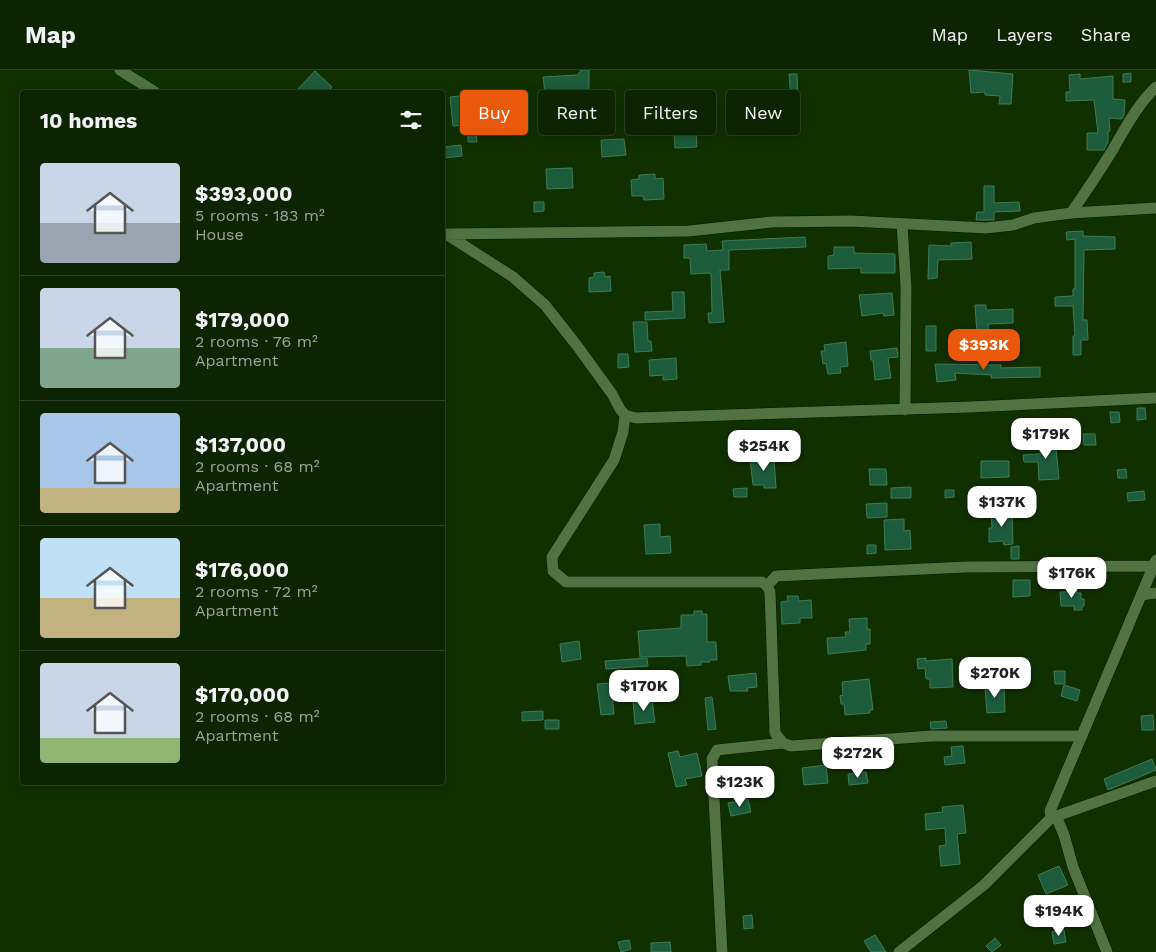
<!DOCTYPE html>
<meta charset="utf-8">
<style>
body{margin:0;font-family:"Work Sans",sans-serif;background:#1b300f;color:#f1f3f6;height:100vh;display:flex;flex-direction:column;font-size:19px;white-space:nowrap}
*{box-sizing:border-box;margin:0}
p{font-size:16px;color:#9aa499}
.icon{flex:none;width:28px;height:28px;fill:none;stroke:currentColor;stroke-width:2;stroke-linecap:round;stroke-linejoin:round}
.map{position:relative;flex:1;overflow:hidden}
.sheet{position:absolute;left:20px;top:20px;width:425px;height:695px;display:flex;flex-direction:column;background:#0d2400;border-radius:5px;box-shadow:0 2px 12px #0003,0 0 0 1px #2d4122}
.sheet>*{flex:none}
.banner{position:absolute;left:460px;top:20px;width:475px;height:45px;display:flex;gap:10px}
.price{position:absolute;translate:-50% -42px;padding:0 11px;border-radius:10px;background:#fff;color:#222;font-size:16px;line-height:32px;filter:drop-shadow(0 1px 2px #0008)}
.price::after{content:'';position:absolute;left:50%;top:30px;width:15px;height:11px;margin-left:-8px;background:inherit;clip-path:polygon(0 0,100% 0,50% 100%)}
.price.current{background:#ea580c;color:#fff}
ul{padding:0;list-style:none}
li{display:flex;align-items:center;gap:15px;height:125px;padding:0 20px}
li+li{border-top:1px solid #2d4122}
li span{display:grid;place-items:center;flex:none;width:140px;height:100px;border-radius:5px;color:#555}
li>.icon{margin-inline-start:auto}
span .icon{width:60px;height:60px;fill:#fffc;stroke-width:1}
li b{font-size:21px}
h2{display:flex;justify-content:space-between;align-items:center;height:60px;padding:0 20px;font-size:21px}
.tag{padding:0 18px;border-radius:5px;background:#0d2400;box-shadow:0 2px 12px #0003,0 0 0 1px #2d4122;font-size:18px;line-height:45px}
.tag.current{background:#ea580c;color:#fff}
header{display:flex;align-items:center;gap:30px;box-sizing:border-box;height:70px;padding:0 25px;background:#0d2400;border-bottom:1px solid #2d4122}
header strong{font-size:24px}
nav{display:flex;gap:28px;margin-inline-start:auto;font-size:18px}
.map>svg:first-child{display:block}
</style>
<header>
<strong>Map</strong>
<nav><a>Map</a><a>Layers</a><a>Share</a></nav>
</header>
<div class="map">
<svg width="1156" height="882" viewBox="0 0 1156 882">
<rect width="100%" height="100%" fill="#113000"/>
<path fill="#1d5c3a" stroke="#3f7b58" d="M581,0H589V39L572,41L570,22L545,23L543,7L578,5Z
M969,0L1013,4L1011,34H999L1000,26L985,25V22L971,23Z
M315,1L332,17L327,22H295Z
M1131,3V12H1123V4Z
M789,4H797L798,30H791Z
M1080,4V9L1113,6V29L1125,30L1124,45L1122,49L1109,48L1110,61H1108V72L1104,80H1087V63H1098L1094,30L1066,31V22H1070L1069,5Z
M479,24L481,44L474,45L477,72H468V54L453,56L450,27Z
M522,27V49H498L497,30Z
M559,38L560,48L543,49V39Z
M647,39L648,60L629,61L628,40Z
M696,61L697,77L675,78L674,62Z
M624,69L626,85L602,87L601,70Z
M461,75L462,86L444,88L443,77Z
M572,98L573,118L547,119L546,99Z
M655,104V109L663,108L664,129L644,130L643,126H632L631,110L639,109V105Z
M984,116H994V133L1019,132L1020,141L994,142V150H976L977,142H984Z
M534,132H544V141L534,142Z
M1083,161V166L1115,167V179L1084,180L1083,250H1087L1088,270H1081V285H1073V266H1075L1073,236H1055V227L1073,226V219H1075V169L1067,170L1066,162Z
M805,167L806,177L729,180V200H720L724,252L709,253L708,243H712L711,203L691,204L690,188H684V175L706,174L707,181L723,180L722,171Z
M971,172L972,189L938,190L937,208L928,209L929,175L951,176V173Z
M834,177H854V183L895,184V203H861V198L828,199V186L834,185Z
M604,202L605,207L610,206L611,221L589,222V208L594,207V203Z
M672,222H684L685,248L645,250V242L673,241Z
M892,223L894,245L884,246L883,243L862,246L859,225Z
M975,235H986V240L1013,239V253L988,254L989,263L977,264Z
M633,252H647L648,271H651L652,281L635,282Z
M926,256H936V281H926Z
M846,272L848,296L840,297L841,303L828,304L826,293L823,294L821,281H825L824,275Z
M897,278L898,287L888,288L891,308L875,310L873,290H871L870,281Z
M618,284H628L629,297L618,298Z
M676,288L677,309L663,310V305L650,306L649,290Z
M935,294L1001,295V298L1040,297V307L991,308V305L955,303L956,310L937,312Z
M1137,338H1145L1146,349L1137,350Z
M1110,342H1119L1120,352L1111,353Z
M1083,364H1095L1096,375H1084Z
M1055,368L1059,409L1039,410L1038,392H1024L1023,385L1040,384V369Z
M774,388L776,418H764V415H753L750,389Z
M981,391H1009V407L981,408Z
M869,399H886L887,415H870Z
M1126,399L1127,408H1118L1117,400Z
M911,417V428H891V418Z
M747,418V427H734L733,419Z
M945,420H954V427L945,428Z
M1144,421L1145,430L1128,431L1127,423Z
M887,433V447L867,448L866,434Z
M1012,441L1013,474L1004,475L1003,471L989,472V458H992L991,442Z
M904,449V461L910,460L911,479L885,480L884,450Z
M660,454V467L670,466L671,483L646,484L644,455Z
M867,475H876V483L867,484Z
M1019,476V489H1011V477Z
M1013,510H1030V526L1013,527Z
M1076,516L1077,523H1081V529H1084V536L1082,537V540H1074V536H1061L1060,522H1068L1067,517Z
M787,526H798L799,531L811,530L812,548H800V553L782,554L781,532L788,531Z
M694,541H702V544H707V572H716L717,590H710V592H701V595L687,596L686,586L640,587L638,561L681,558V545H694Z
M867,548V559H870V574H866V580L828,584L827,568L846,567L845,562H850L849,549Z
M579,571L581,589L562,592L560,574Z
M647,588L648,596L606,599L605,591Z
M926,588V591L952,589L953,617L930,618V609H926L925,598L918,599L917,589Z
M1054,601H1065V614H1055Z
M756,603L757,617L747,618L748,621H730L728,606Z
M869,609L873,640H870V643L845,645L844,634H841L840,626L843,625L842,612Z
M611,613L614,644L601,645L597,614Z
M1064,615L1080,620L1077,631L1061,626Z
M1004,616L1005,642L987,643L985,617Z
M712,627L716,659L708,660L705,628Z
M652,629L655,652L635,654L633,631Z
M543,641V650L522,651V642Z
M1153,645L1154,660H1142L1141,646Z
M545,650H559V659H545Z
M946,651L947,658L931,659L930,652Z
M963,676L965,693L945,695L944,687L952,686L951,677Z
M678,681L680,687L697,683L702,706L685,709L687,715L676,717L668,683Z
M1152,689L1156,700L1108,720L1104,709Z
M826,695L828,713L804,715L802,698Z
M866,702L868,713L849,715L848,704Z
M748,729L751,742L731,746L728,733Z
M963,735L966,763L957,764L960,794L941,796L939,776L946,775L945,758L926,760L925,744L943,742L942,737Z
M1059,796L1068,815L1046,824L1038,805Z
M752,845L753,858L744,859L743,846Z
M1064,860L1066,872L1054,874L1052,862Z
M875,865L886,882H871L864,871Z
M995,868L1001,875L992,882L986,876Z
M629,870L631,879L621,882L618,872Z
M670,872L671,882H651V873Z"/>
<g fill="none" stroke-linecap="round" stroke-linejoin="round">
<g stroke="#061500" stroke-width="12">
<path id="minor" d="M120,0L155,22
M1071,143C1085,123 1099,102 1112,81C1125,59 1137,35 1156,17
M902,154L906,217L905,340
M446,164L513,207L545,235L578,277L612,324L620,339L625,345L636,348L970,337L1156,328
M447,164L689,161L772,152L851,151L986,158L1013,155L1034,148L1071,143L1156,138
M625,345L623,362L614,390L552,487L553,501L566,512H762L767,516L770,522L775,663L783,673L791,676L932,666H1082
M767,516L776,506L966,497L1154,496
M1141,525L1156,523
M1056,746L1064,765L1073,797L1107,882
M1051,748L1156,711
M722,882L712,689L717,680L783,673
M899,882L984,815L1051,748L1050,741L1156,490"/>
</g>
<use href="#minor" stroke="#517341" stroke-width="11"/>
</g>
</svg>
<b class="price current" style="left:984px;top:301px">$393K</b>
<b class="price" style="left:1046px;top:390px">$179K</b>
<b class="price" style="left:764px;top:402px">$254K</b>
<b class="price" style="left:1002px;top:458px">$137K</b>
<b class="price" style="left:1072px;top:529px">$176K</b>
<b class="price" style="left:995px;top:629px">$270K</b>
<b class="price" style="left:644px;top:642px">$170K</b>
<b class="price" style="left:858px;top:709px">$272K</b>
<b class="price" style="left:740px;top:738px">$123K</b>
<b class="price" style="left:1059px;top:867px">$194K</b>
<div class="banner">
<a class="tag current">Buy</a>
<a class="tag">Rent</a>
<a class="tag">Filters</a>
<a class="tag">New</a>
</div>
<section class="sheet">
<h2>10 homes<svg class="icon" aria-label="filters" viewBox="0 0 24 24"><path d="M4 7h16M4 17h16"/><circle cx="9" cy="7" r="2"/><circle cx="15" cy="17" r="2"/></svg></h2>
<ul>
<li><span style="background:linear-gradient(#c9d6e8 60%,#9aa5b1 0)"><svg class="icon" aria-label="home" viewBox="0 0 24 24"><path d="M3 11l9-7 9 7M6 9v11h12V9"/></svg></span><div><b>$393,000</b><p>5 rooms · 183 m²</p><p>House</p></div></li>
<li><span style="background:linear-gradient(#c9d6e8 60%,#7fa58c 0)"><svg class="icon" aria-label="home" viewBox="0 0 24 24"><path d="M3 11l9-7 9 7M6 9v11h12V9"/></svg></span><div><b>$179,000</b><p>2 rooms · 76 m²</p><p>Apartment</p></div></li>
<li><span style="background:linear-gradient(#a9c7e8 75%,#c2b280 0)"><svg class="icon" aria-label="home" viewBox="0 0 24 24"><path d="M3 11l9-7 9 7M6 9v11h12V9"/></svg></span><div><b>$137,000</b><p>2 rooms · 68 m²</p><p>Apartment</p></div></li>
<li><span style="background:linear-gradient(#bfe0f5 60%,#c2b280 0)"><svg class="icon" aria-label="home" viewBox="0 0 24 24"><path d="M3 11l9-7 9 7M6 9v11h12V9"/></svg></span><div><b>$176,000</b><p>2 rooms · 72 m²</p><p>Apartment</p></div></li>
<li><span style="background:linear-gradient(#c9d6e8 75%,#8fb573 0)"><svg class="icon" aria-label="home" viewBox="0 0 24 24"><path d="M3 11l9-7 9 7M6 9v11h12V9"/></svg></span><div><b>$170,000</b><p>2 rooms · 68 m²</p><p>Apartment</p></div></li>
</ul>
</section>
</div>
